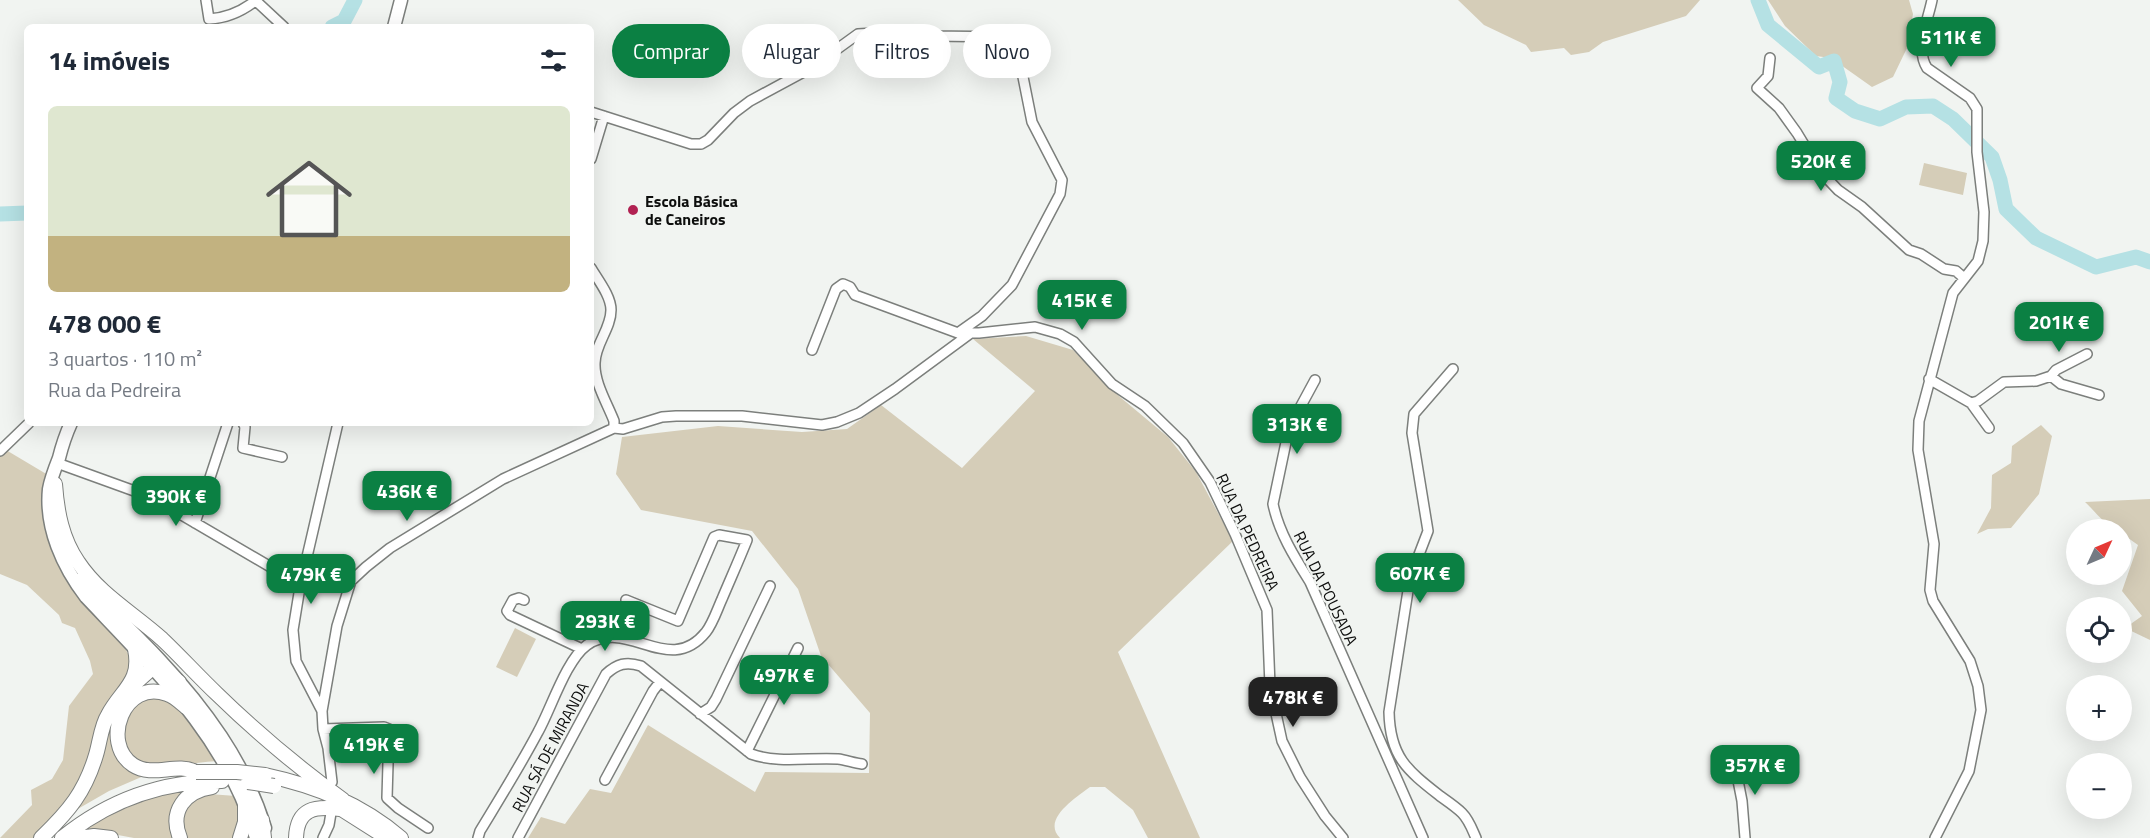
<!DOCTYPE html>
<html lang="pt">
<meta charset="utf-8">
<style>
body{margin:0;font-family:"Titillium Web",sans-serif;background:#f6f6f7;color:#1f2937;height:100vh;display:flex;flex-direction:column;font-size:22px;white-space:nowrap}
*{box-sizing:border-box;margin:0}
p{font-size:20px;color:#747a83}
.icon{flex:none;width:33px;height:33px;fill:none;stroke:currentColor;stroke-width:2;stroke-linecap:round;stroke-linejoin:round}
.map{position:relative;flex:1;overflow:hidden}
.drawer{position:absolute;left:24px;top:24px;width:570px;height:402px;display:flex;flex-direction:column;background:#fff;border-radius:9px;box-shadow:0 6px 24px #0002}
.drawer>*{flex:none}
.hud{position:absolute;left:612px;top:24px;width:570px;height:54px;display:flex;gap:12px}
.needle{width:39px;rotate:46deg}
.tools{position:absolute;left:2066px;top:519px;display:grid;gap:12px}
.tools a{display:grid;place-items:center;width:66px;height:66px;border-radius:50%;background:#fff;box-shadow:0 6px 24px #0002;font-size:30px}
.price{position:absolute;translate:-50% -51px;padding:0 14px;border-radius:12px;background:#0b8043;color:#fff;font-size:20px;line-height:39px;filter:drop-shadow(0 2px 3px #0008)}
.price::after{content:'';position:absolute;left:50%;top:36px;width:18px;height:14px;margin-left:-9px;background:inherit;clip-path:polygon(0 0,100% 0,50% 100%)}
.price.selected{background:#222;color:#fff}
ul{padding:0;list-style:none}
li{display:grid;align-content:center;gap:12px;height:318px;padding:0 24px}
li span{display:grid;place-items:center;height:186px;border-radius:9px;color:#555}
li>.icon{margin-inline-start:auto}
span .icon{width:108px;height:108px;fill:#fffc;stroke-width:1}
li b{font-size:26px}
h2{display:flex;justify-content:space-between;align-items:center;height:72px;padding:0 24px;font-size:26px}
.tag{padding:0 21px;border-radius:27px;background:#fff;box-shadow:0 6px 24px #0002;font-size:21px;line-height:54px}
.tag.selected{background:#0b8043;color:#fff}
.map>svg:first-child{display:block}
</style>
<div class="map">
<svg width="2150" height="838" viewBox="0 0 2150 838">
<rect width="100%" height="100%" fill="#f1f4f1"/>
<path fill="#d5cdb8" d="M1458,0H1700L1686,16L1603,42L1589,52L1571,55L1564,48L1531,52L1526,45L1484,25Z
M1768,0H1909L1913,14L1907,48L1893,77L1872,87L1831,58L1816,56L1785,26Z
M1924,163L1967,173L1963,195L1919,185Z
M1026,336L1073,350L1120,397L1168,437L1196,472L1233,541L1118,652L1200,838H1148L1133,810L1105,787H1090C1077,797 1041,819 1060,838H528L541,817L565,824L590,789L611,793L648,725L755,792L765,772L869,773L870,713L821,656L798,589L752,531L641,510L616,474L622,437L718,426L802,432L847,429L881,405L962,468L1035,391L973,339Z
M2041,425L2052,436L2039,494L2011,528L1988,529L1977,534L1991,508L1992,475L2011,463L2012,446Z
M6,450L48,475L50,540L119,638L130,657L128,679L80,783L49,825L34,838H0L32,805L31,790L52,779L63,760L69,706L93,674L90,661L75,628L62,623L59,615L27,585L0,574V456Z
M2150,499V640L2125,628L2142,616L2122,591L2138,545L2121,533V530C2107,529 2095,511 2085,502Z
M515,628L536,639L517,677L496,667Z
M155,696L179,706L217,761C203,762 155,768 144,764C120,756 117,716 138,703C142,700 149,698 155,696Z
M114,712L113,736L146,775L109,791L76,810Z
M189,788L175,838H134L107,833L78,832C114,811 149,797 189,788Z
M209,794L236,796C242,807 241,828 233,838H186L182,814L194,799Z"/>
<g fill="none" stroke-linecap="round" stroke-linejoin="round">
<path stroke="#b5e1e4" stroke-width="15" d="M1758,0L1768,25L1819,67L1834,61L1840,82L1836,98L1855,111L1880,119L1906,107L1933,106L1953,119L1992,157L2000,180L2006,209L2036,238L2096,267L2136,257L2150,262
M332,27L344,21L355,0
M0,214L27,213"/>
<g stroke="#7c7f7c" stroke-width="12">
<path id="minor" d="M206,0L209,19C227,18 241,12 255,1
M255,0L284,27
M1932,0C1928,20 1915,49 1927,68L1970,98L1977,109V152L1984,212L1983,241L1978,261L1953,293L1919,421L1918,450L1934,544L1930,590L1933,601L1970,661L1978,686L1981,710L1969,771L1935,838
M1770,58L1768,76L1757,88L1779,108L1797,133L1820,171L1838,190L1862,207L1909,250L1921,254L1944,269L1956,271L1964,278
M591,112L691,144H701L708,140L734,113L750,101L811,68L858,34L891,32H921L930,36L1015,37L1032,122L1062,180L1060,194L1012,285L982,316L958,333
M591,159L604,116
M591,268C598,280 611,296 611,310C611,329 595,344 595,363C594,382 607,403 614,421V428
M812,350L836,289L843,284L850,287L855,295L958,333H979L1035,327L1060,334L1074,342L1112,384L1145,406L1183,443L1210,482L1235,534L1267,610L1270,686L1282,741L1300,777L1325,816L1343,838
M1453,369L1414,414L1412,433L1428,531L1410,578L1389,712C1390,757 1407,770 1440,796C1447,801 1456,807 1462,813C1469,820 1472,829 1476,838
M2051,376L2061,384L2099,395
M1929,379L1971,403L1978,401L2004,382L2036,381L2051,376L2056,370L2087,354
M1315,380L1289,428L1273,504C1279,533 1295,558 1310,582L1423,838
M1971,403L1989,428
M243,423L245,427L243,448L282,457
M614,428L623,429L662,417L676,416H742L822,425L837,422L859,413L895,389L971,333
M0,451L29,423
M57,463L151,497L286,576L300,587
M195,523L228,423
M524,600L519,598L513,600L507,611L510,615L582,649
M322,711L337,626L351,581L366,567L390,548L503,479L614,428
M700,714L711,707L716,699L770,586
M323,729L384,727L389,729L387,798L398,808L428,828
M747,751L798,648
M605,780L653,691L660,682
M332,782L328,748L323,729L322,711L296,661L293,630L300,587L338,423
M323,838L329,825L331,813
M478,838L480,831C500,798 520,766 538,732C551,709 566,660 587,645C628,617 669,678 706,632C713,623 717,610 722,599C730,580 739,560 747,540L719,535L714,537L678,621L626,600
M518,838L606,674C617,664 626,661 641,666L751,754C779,764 810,757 838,759C846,760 854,763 862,764
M1745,838L1742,801L1735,765L1738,759L1760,754"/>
</g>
<g stroke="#7c7f7c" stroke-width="15">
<path id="major" d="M394,27L401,0
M71,423C66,434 62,446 59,458C55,468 51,478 49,489C45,528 63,567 86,597C153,668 229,740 256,838
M82,578C105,607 133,631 158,658C204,707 245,762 265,828"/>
</g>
<g stroke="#7c7f7c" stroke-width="16">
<path id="highway" d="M55,484C57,512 62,539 78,562C99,594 133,613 162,639C181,657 198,676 217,694C256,732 299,768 343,800
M131,687L150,670L159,668L179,682
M186,707C180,702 174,696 167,694C124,678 100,743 133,765C153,778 176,762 196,772
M265,775C316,786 361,804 401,838
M343,810L387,838
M262,820L264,838
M41,838C69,811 85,792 96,755C100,742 101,726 108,715C121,690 142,682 135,649
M62,838C109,800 162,781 222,781
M78,838L94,836L111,838
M180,838C169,811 185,791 212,787
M240,838L245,822V805
M296,838C297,808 315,806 340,809"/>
</g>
<use href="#minor" stroke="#fff" stroke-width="9"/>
<use href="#major" stroke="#fff" stroke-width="12"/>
<use href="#highway" stroke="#fff" stroke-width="14"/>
<g stroke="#7c7f7c" stroke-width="16" stroke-linecap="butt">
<path id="highway-bridge" d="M196,772H237L265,775
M248,782L274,786"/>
</g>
<use href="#highway-bridge" stroke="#fff" stroke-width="14"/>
</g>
<circle fill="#b12152" stroke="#f1f4f1" stroke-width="2" cx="633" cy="210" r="6"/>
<g text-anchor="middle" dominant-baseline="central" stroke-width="4.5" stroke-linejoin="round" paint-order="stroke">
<g font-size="16" font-weight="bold" fill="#0c0d0c" stroke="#f1f4f1" text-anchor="start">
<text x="645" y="201">Escola Básica<tspan x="645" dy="18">de Caneiros</tspan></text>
</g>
<g font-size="16" fill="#0c0d0c" stroke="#f1f4f1">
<text transform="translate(1248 532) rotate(65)">RUA DA PEDREIRA</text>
<text transform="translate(1326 588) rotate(64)">RUA DA POUSADA</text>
<text transform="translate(550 747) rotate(-62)">RUA SÁ DE MIRANDA</text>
</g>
</g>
</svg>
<div class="tools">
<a><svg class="needle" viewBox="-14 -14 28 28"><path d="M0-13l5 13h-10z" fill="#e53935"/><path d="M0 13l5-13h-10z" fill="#747a83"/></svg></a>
<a><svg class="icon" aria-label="locate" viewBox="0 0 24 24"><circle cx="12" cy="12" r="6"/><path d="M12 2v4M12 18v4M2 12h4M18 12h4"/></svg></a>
<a>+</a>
<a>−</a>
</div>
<b class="price" style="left:1951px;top:68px">511K €</b>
<b class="price" style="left:1821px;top:192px">520K €</b>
<b class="price" style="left:1082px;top:331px">415K €</b>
<b class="price" style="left:2059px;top:353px">201K €</b>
<b class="price" style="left:1297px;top:455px">313K €</b>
<b class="price" style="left:407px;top:522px">436K €</b>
<b class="price" style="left:176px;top:527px">390K €</b>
<b class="price" style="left:1420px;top:604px">607K €</b>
<b class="price" style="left:311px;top:605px">479K €</b>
<b class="price" style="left:605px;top:652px">293K €</b>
<b class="price" style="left:784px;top:706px">497K €</b>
<b class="price selected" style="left:1293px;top:728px">478K €</b>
<b class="price" style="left:374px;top:775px">419K €</b>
<b class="price" style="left:1755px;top:796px">357K €</b>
<div class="hud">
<a class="tag selected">Comprar</a>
<a class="tag">Alugar</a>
<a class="tag">Filtros</a>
<a class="tag">Novo</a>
</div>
<section class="drawer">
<h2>14 imóveis<svg class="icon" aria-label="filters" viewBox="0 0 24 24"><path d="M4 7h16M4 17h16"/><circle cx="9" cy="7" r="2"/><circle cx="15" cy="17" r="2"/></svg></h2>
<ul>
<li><span style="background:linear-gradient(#dfe7d0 70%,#c2b280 0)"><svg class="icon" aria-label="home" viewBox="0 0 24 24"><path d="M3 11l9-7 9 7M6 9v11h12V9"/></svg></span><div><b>478 000 €</b><p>3 quartos · 110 m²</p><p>Rua da Pedreira</p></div></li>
</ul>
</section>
</div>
